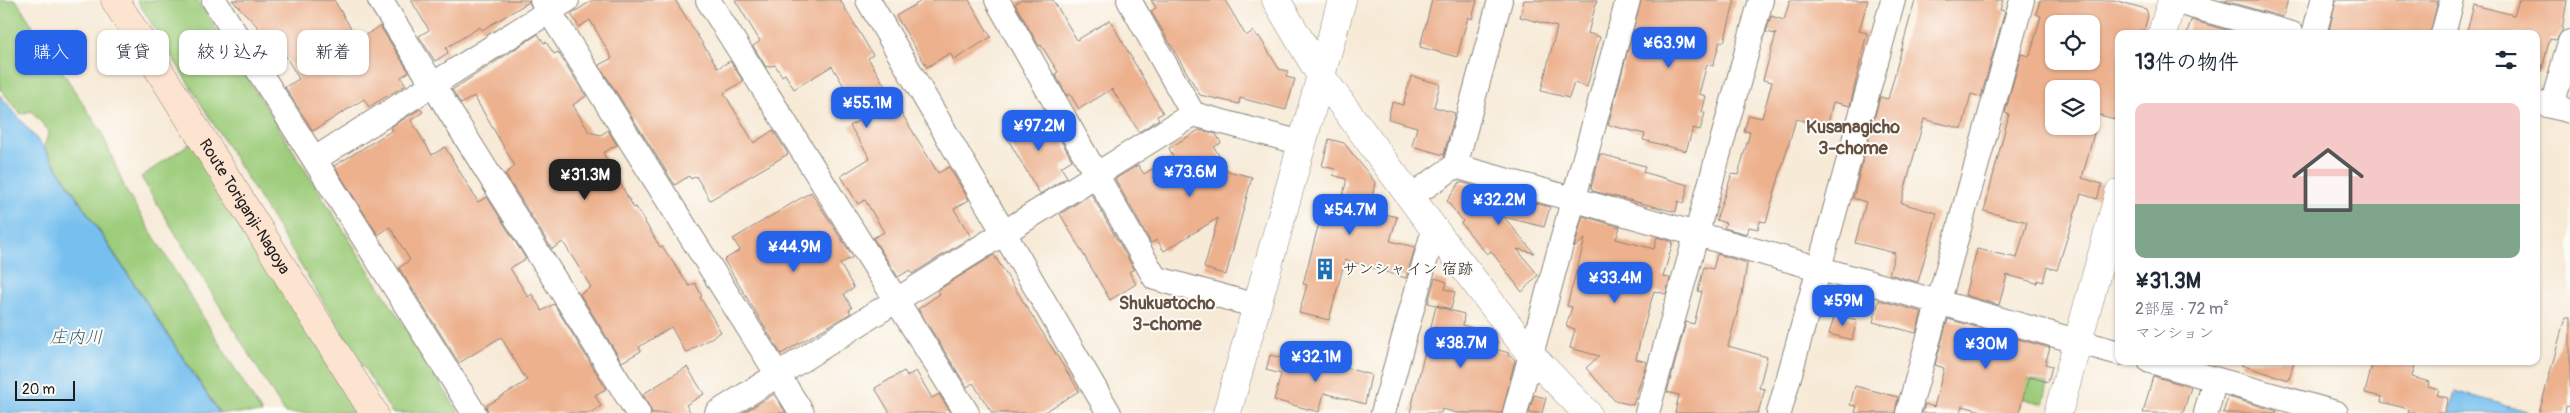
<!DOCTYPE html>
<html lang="ja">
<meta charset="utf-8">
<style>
body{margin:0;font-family:Pangolin,"Klee One",sans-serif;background:#f2f2f3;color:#1f2937;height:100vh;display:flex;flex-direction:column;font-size:19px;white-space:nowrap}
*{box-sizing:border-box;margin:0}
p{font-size:16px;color:#747a83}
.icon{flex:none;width:28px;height:28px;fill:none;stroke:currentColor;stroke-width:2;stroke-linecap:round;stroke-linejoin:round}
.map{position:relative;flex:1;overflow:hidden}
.drawer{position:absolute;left:2115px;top:30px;width:425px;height:335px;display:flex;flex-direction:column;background:#fff;border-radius:10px;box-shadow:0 1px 4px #0004}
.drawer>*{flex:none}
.hud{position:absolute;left:15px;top:30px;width:475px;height:45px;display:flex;gap:10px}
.fabs{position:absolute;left:2045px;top:15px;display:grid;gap:10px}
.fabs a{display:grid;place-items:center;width:55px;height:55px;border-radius:10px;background:#fff;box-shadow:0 1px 4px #0004;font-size:25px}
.scale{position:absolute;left:15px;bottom:12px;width:60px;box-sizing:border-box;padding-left:5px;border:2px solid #1c1c1c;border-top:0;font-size:14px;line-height:18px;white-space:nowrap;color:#1c1c1c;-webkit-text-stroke:4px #fdfcf7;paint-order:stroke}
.price{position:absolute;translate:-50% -42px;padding:0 11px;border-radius:10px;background:#2563eb;color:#fff;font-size:16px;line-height:32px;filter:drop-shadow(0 1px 2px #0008)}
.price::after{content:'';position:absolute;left:50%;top:30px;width:15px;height:11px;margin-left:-8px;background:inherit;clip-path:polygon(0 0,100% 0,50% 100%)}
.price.current{background:#222;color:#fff}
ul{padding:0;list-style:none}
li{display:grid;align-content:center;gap:10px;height:265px;padding:0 20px}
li+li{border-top:1px solid #e0e1e3}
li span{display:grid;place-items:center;height:155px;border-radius:10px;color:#555}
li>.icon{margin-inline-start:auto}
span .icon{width:90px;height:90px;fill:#fffc;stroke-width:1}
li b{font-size:21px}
h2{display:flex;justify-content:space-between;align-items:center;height:60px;padding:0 20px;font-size:21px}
.chip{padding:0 18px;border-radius:10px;background:#fff;box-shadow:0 1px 4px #0004;font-size:18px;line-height:45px}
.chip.current{background:#2563eb;color:#fff}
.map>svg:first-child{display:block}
</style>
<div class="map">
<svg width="2570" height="413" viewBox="0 0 2570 413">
<rect width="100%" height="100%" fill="#fdfcf7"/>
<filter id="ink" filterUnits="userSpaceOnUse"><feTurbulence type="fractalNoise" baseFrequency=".02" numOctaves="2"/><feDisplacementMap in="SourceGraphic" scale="10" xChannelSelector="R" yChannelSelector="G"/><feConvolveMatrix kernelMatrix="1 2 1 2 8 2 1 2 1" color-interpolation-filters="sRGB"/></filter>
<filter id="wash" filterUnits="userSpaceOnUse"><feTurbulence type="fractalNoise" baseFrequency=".0096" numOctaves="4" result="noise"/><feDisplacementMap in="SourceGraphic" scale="20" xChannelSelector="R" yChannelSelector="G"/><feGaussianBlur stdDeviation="1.12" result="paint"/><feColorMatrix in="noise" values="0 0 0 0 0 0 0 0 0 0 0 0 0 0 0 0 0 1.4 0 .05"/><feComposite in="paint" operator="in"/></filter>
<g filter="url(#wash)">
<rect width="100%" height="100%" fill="#f7ead7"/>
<path fill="#9dcc7a" stroke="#5c744b" d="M0,0H16L102,133L126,191L262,413H220L44,147L49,131L31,111L21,114L0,89Z
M137,0H198L459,413H392Z
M193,141L359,413H285L141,177Z
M1986,368L2048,384L2043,404L1981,387Z"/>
<path fill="#76c0ef" stroke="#496e86" d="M0,95L44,148L219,413H0Z
M2455,391L2527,411L2526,413H2449Z"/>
<g id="blocks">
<path fill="#edb18e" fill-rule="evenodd" d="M232,0H334L358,40L380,26L409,72L401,77L406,85L369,107L364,99L313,131L285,87L299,79L285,55Z
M411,0H528L529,2L482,30L480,27L446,48L448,53L435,61L419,36L429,30Z
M593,0H675L718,68L730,61L743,81L724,93L754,143L773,130L788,154L710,200L696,176L691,179L689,176L675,185L599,65L612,58L590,20L579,27L571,14Z
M735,0H840L873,55L868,58L938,173L949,167L969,200L954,209L971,237L912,274L910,270L898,277L873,238L884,232L865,200L858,204L841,176L870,158L850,126L863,118L832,66L794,89L785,74L782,76L775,65L766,67L753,46L760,41Z
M923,0H969L991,37L954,60L950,53L927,67L896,16Z
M1021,0H1053L1077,40L1110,20L1163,113L1157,116L1159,119L1139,132L1112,89L1079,109L1070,94L1067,96L1055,74L1058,72L1041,45L1039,46L1015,4Z
M1151,0H1225L1246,36L1253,31L1257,37L1259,36L1279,69L1288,71L1286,77L1295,79L1286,110L1240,98L1239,104L1200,95L1151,11L1156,8Z
M1432,0H1477L1472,19L1468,17L1457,57L1420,47Z
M1524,0H1597L1588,33L1600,37L1587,87L1574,83L1569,98L1541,91L1557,27L1520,17Z
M1641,0H1735L1724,42L1720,41L1713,66L1707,64L1699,94L1706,96L1702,112L1705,113L1700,130L1693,128L1686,151L1643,140L1645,134L1608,125Z
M1790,0H1868L1859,31L1867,33L1850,106L1833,102L1828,123L1821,121L1819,125L1796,119L1766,222L1760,221L1758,229L1749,227L1747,234L1724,228L1726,223L1716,220L1732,174L1738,175L1750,132L1744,131L1749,115L1762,118L1772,82L1763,80L1776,34L1766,32L1771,16L1784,20Z
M1915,0H2003L2000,10L2005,11L1981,97L1971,94L1962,129L1924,119L1901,203L1937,213L1918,282L1889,274L1895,253L1855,243L1866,202L1853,198L1880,97L1888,99Z
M2040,0H2114L2146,9L2148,15L2144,31L2140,30L2139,34H2119V120L2091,113V89H2054V126H2096L2082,178L2102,184L2097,199L2081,194L2057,270L2047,267L2043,282L2038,280L2037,283L2007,275L1999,305L1965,295L1977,249L2017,258L2027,222L1984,211L2009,114L2005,113L2021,54L2030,56L2041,16L2036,14ZM2054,24H2091V61H2054Z
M2221,0H2288L2283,17Z
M2336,0H2438L2430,34H2338L2329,31Z
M2519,0H2567L2562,31L2556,40L2550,39L2541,72L2536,71V34H2466L2474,5L2514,15Z
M2191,20L2240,34H2187Z
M538,34L544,43L546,42L554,54L558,52L586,96L573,105L589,132L601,135L608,130L617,145L603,153L634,208L636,207L660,247L662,246L689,286L695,283L702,296L700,297L721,332L686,353L671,327L639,347L641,351L622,362L580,294L591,287L563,242L552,249L505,174L515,166L474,96L461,104L452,90Z
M1411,76L1440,84L1434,107L1455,113L1444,155L1412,146L1417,127L1388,119L1392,102L1403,105Z
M420,109L423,112L411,120L432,155L445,147L478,202L487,197L526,259L510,268L528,297L532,294L542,311L554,304L599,377L606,389L595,395L601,406L590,413H488L486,406L527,381L501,337L459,363L399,268L410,260L390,227L378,235L334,166L393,130L391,127Z
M1032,114L1040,129L1051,122L1072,160L1061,167L1067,177L1040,194L1003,131Z
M1199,130L1216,134L1221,143L1214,147L1228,171L1252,177L1226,275L1204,268L1218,218L1164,251L1157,240L1151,243L1115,179L1138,165L1144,174L1173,156L1169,148Z
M1329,139L1344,143L1375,182L1370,210L1397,217L1390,241L1415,247L1406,278L1345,260L1329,320L1299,313L1307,285L1303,284L1319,223L1323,224L1325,216L1337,219L1346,183V179L1333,175L1335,169L1322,166Z
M1600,154L1645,166L1643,172L1688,185L1684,203L1678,201L1676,212L1593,191L1591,188Z
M1460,182L1550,207L1544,227L1504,217L1534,253L1517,249L1538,275L1522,292L1491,251L1487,254L1474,239L1461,223L1463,221L1447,201Z
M811,192L853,257L840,264L854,288L844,294L852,308L849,310L851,313L781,354L724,260L740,250L733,239Z
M1091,194L1134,269L1129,272L1136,284L1110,300L1060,214Z
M1583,216L1620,227L1616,239L1654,249L1657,237L1673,242L1663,277L1670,278L1666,294L1654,291L1641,337L1636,359L1647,362L1633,405L1615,401L1586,368L1599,356L1570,348L1575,329L1566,326L1572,307L1567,306L1585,239L1574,248Z
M1717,254L1747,263L1742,295L1728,346L1767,357L1759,388L1765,389L1758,413H1675L1679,395L1667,392L1686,322L1694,324L1702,292L1698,291L1704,267L1713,269Z
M994,255L1079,391L1043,413H992L973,383L967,387L918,309L940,294L938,290Z
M1435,278L1447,282L1445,289L1455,292L1451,309L1428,303Z
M1879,300L1922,312L1916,333L1873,322Z
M1436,306L1464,314L1463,325L1490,333L1488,338L1498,341L1495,349L1509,353L1508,355L1515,360L1502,413H1457L1442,409L1441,413H1410Z
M1835,314L1857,320L1852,340L1829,334Z
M2565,318H2570V407L2566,406L2565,413H2539Z
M1948,319L2050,348L2045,364L2052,366L2048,382L2029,377L2019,413H1990L1962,406L1960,413H1922L1925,404L1934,407L1944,368L1935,365Z
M1270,355L1335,371L1336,365L1371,375L1365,404L1324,393L1319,412L1274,400L1281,374L1266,370Z
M2242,361H2294L2289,380L2241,365Z
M2373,361H2416L2412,377L2429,382L2428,386L2439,389L2437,395L2448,398L2444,413H2408L2409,409L2381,402L2382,397L2365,393Z
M687,367L704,394L686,405L691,413H652L643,394Z
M904,371L907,376L916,371L932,398L939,394L951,413H890L875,388Z
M2153,376L2191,387L2183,413H2143Z
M1855,386L1898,397L1895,413H1855L1857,406L1850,405Z
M774,394L786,413H743Z
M1534,395L1546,398L1542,413H1529Z
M2228,397L2277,411L2276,413H2223Z"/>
</g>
</g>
<g filter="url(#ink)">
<use href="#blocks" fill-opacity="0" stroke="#8a837a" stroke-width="1"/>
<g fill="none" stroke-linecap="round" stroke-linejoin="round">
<g stroke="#8a837a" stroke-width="26">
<path id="minor" d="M214,0L474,413
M380,0L638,413
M542,0L802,413
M708,0L967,413
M868,0L1109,413
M997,0L1155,278L1257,306
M1129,0L1193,114
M2170,0L2292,34
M2314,34L2323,0
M2443,34L2452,0
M2536,102L2570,111
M2552,106L2570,42
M315,159L567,0
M1455,166L2119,353
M1410,197L1455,166L1500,0
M2150,361L2336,413
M717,413L1193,114L1302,143
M1383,413L1434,229
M1515,413L1628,0
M1647,413L1761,0
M1779,413L1893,0
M1908,413L2022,0
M2206,413L2215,379"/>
</g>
<g stroke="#8a837a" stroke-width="29">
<path id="tertiary" d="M1276,0L1321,76L1434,229L1532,356L1587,413
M2162,34L2172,0
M1227,413L1342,0
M2058,413L2119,193"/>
</g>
<g stroke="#8a837a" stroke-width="29">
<g id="secondary">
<path id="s1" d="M115,0L374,413"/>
</g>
</g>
<use href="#minor" stroke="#fff" stroke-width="24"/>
<use href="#tertiary" stroke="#fff" stroke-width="28"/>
<use href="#secondary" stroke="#fde4d1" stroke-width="28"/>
</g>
</g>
<defs>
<g id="building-bare" transform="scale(1.725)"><path d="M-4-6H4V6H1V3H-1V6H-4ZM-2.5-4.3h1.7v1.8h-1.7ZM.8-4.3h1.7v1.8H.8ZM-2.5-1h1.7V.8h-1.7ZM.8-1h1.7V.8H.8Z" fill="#1f6fb2" stroke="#fdfcf7" stroke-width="2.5" paint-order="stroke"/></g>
</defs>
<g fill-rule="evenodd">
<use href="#building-bare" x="1325" y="269"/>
</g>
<g text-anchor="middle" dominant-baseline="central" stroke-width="4" stroke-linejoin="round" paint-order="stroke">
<g font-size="16" fill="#1c1c1c" stroke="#fdfcf7">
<text stroke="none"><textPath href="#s1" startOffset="244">Route Toriganji-Nagoya</textPath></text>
</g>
<g font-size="16" fill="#1c1c1c" stroke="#fdfcf7" text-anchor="start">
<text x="1342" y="269">サンシャイン 宿跡</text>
</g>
<g font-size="18" font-weight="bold" fill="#655044" stroke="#fdfcf7">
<text x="1853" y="127">Kusanagicho<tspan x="1853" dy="21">3-chome</tspan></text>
<text x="1167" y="303">Shukuatocho<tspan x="1167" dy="21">3-chome</tspan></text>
</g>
<g font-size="18" font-style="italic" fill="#405e70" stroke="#fdfcf7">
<text x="76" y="337">庄内川</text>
</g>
</g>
</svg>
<div class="fabs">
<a><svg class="icon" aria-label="locate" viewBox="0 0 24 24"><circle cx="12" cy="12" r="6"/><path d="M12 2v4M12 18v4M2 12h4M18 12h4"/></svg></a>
<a><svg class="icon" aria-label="layers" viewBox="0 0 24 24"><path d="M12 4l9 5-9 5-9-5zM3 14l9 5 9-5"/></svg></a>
</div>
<div class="scale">20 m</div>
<b class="price" style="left:1669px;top:69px">¥63.9M</b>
<b class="price" style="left:867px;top:129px">¥55.1M</b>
<b class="price" style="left:1039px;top:152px">¥97.2M</b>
<b class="price" style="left:1190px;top:198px">¥73.6M</b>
<b class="price current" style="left:585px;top:201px">¥31.3M</b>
<b class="price" style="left:1499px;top:226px">¥32.2M</b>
<b class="price" style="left:1350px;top:236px">¥54.7M</b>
<b class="price" style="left:794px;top:273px">¥44.9M</b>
<b class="price" style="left:1615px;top:304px">¥33.4M</b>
<b class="price" style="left:1843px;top:327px">¥59M</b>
<b class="price" style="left:1461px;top:369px">¥38.7M</b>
<b class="price" style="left:1986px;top:370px">¥30M</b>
<b class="price" style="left:1316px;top:383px">¥32.1M</b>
<div class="hud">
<a class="chip current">購入</a>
<a class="chip">賃貸</a>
<a class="chip">絞り込み</a>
<a class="chip">新着</a>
</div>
<section class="drawer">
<h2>13件の物件<svg class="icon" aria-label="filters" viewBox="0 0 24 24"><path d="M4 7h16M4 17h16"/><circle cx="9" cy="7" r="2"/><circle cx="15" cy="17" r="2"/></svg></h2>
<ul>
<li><span style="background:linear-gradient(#f6c9c9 65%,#7fa58c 0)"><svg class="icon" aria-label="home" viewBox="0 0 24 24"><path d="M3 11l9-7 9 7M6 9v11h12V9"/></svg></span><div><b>¥31.3M</b><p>2部屋 · 72 m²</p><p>マンション</p></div></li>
</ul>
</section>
</div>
